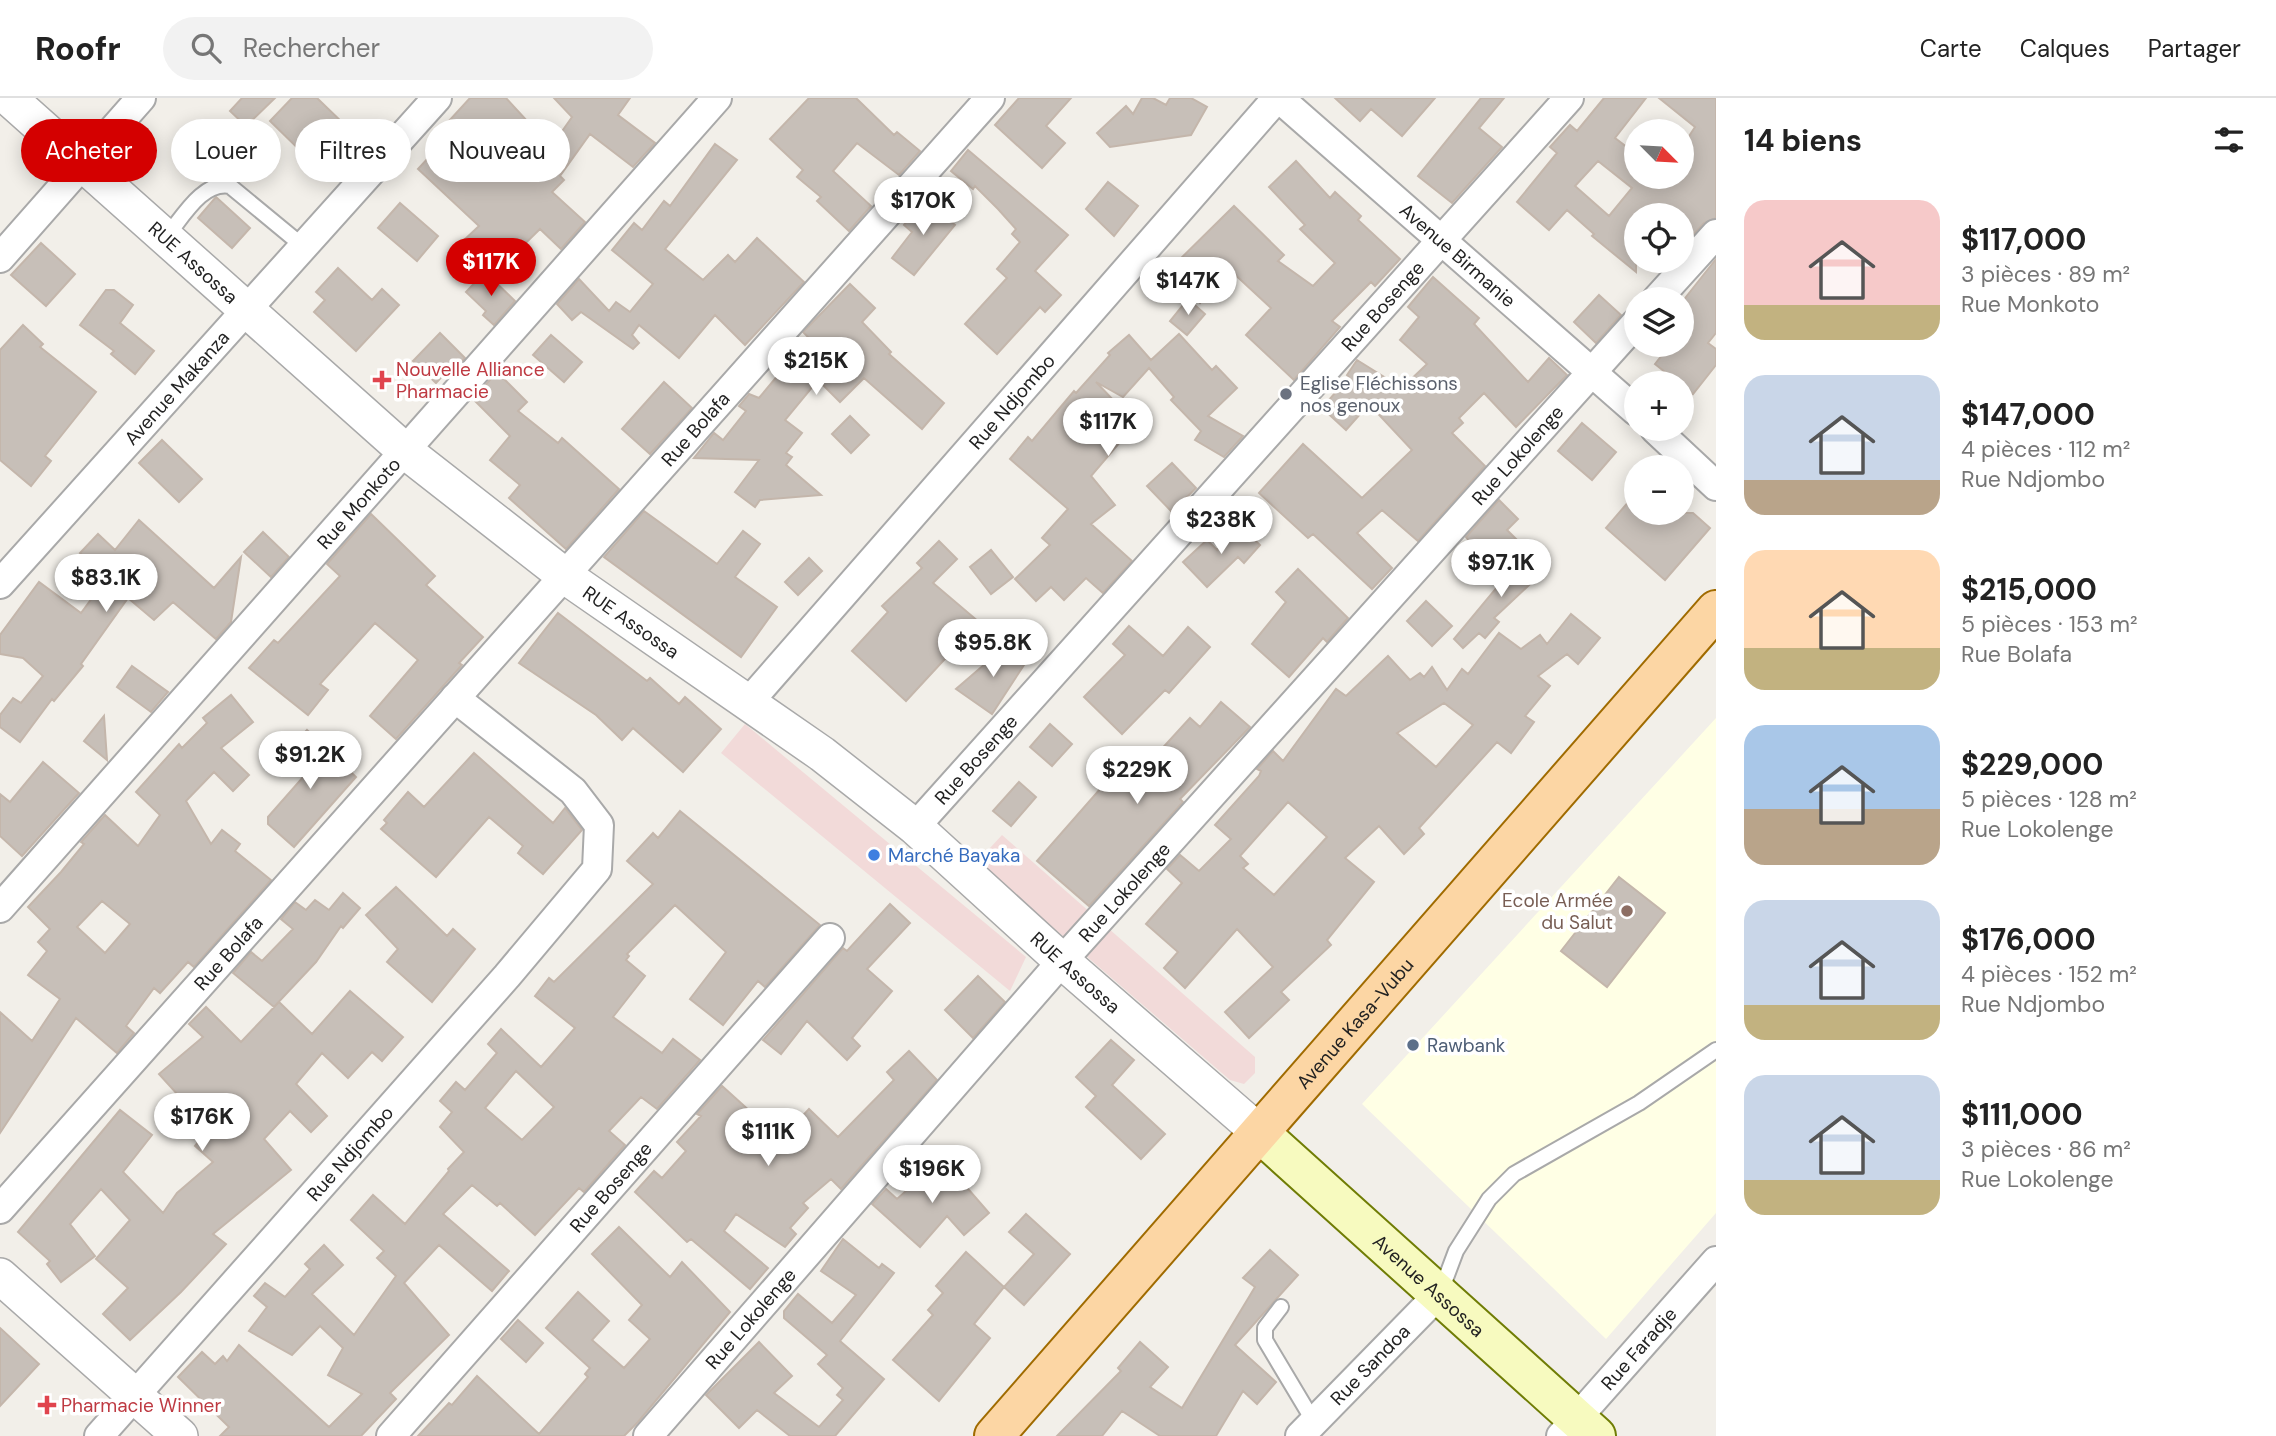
<!DOCTYPE html>
<html lang="fr">
<meta charset="utf-8">
<style>
body{margin:0;font-family:"DM Sans",sans-serif;background:#f2f2f2;color:#222;height:100vh;display:flex;flex-direction:column;font-size:26px;white-space:nowrap}
*{box-sizing:border-box;margin:0}
p{font-size:23px;color:#767676}
.icon{flex:none;width:38px;height:38px;fill:none;stroke:currentColor;stroke-width:2;stroke-linecap:round;stroke-linejoin:round}
.map{position:relative;flex:1;overflow:hidden}
.sheet{display:flex;flex-direction:column;background:#fff;width:560px}
.sheet>*{flex:none}
.hud{position:absolute;left:21px;top:21px;width:665px;height:63px;display:flex;gap:14px}
.needle{width:46px;rotate:114deg}
.controls{position:absolute;left:1624px;top:21px;display:grid;gap:14px}
.controls a{display:grid;place-items:center;width:70px;height:70px;border-radius:50%;background:#fff;box-shadow:0 4px 18px #0003;font-size:35px}
.price{position:absolute;translate:-50% -60px;padding:0 16px;border-radius:24px;background:#fff;color:#222;font-size:23px;line-height:46px;filter:drop-shadow(0 2px 4px #0008)}
.price::after{content:'';position:absolute;left:50%;top:42px;width:21px;height:16px;margin-left:-10px;background:inherit;clip-path:polygon(0 0,100% 0,50% 100%)}
.price.active{background:#d40000;color:#fff}
ul{padding:0;list-style:none}
li{display:flex;align-items:center;gap:21px;height:175px;padding:0 28px}
li span{display:grid;place-items:center;flex:none;width:196px;height:140px;border-radius:21px;color:#555}
li>.icon{margin-inline-start:auto}
span .icon{width:84px;height:84px;fill:#fffc;stroke-width:1}
li b{font-size:30px}
h2{display:flex;justify-content:space-between;align-items:center;height:84px;padding:0 28px;font-size:30px}
.pill{padding:0 24px;border-radius:32px;background:#fff;box-shadow:0 4px 18px #0003;font-size:24px;line-height:63px}
.pill.active{background:#d40000;color:#fff}
header{display:flex;align-items:center;gap:42px;box-sizing:border-box;height:98px;padding:0 35px;background:#fff;border-bottom:2px solid #e0e0e0}
header strong{font-size:33px}
nav{display:flex;gap:38px;margin-inline-start:auto;font-size:24px}
.search{width:490px;height:63px;background:#f2f2f2;display:flex;align-items:center;gap:18px;box-sizing:border-box;padding:0 24px;border-radius:38px;color:#767676;font-size:26px}
main{display:flex;flex:1;min-height:0}
.map>svg:first-child{display:block}
</style>
<header>
<strong>Roofr</strong>
<div class="search"><svg class="icon" aria-label="search" viewBox="0 0 24 24"><circle cx="10" cy="10" r="6"/><path d="M15 15l6 6"/></svg>Rechercher</div>
<nav><a>Carte</a><a>Calques</a><a>Partager</a></nav>
</header>
<main>
<div class="map">
<svg width="1716" height="1338" viewBox="0 0 1716 1338">
<rect width="100%" height="100%" fill="#f2efe9"/>
<path fill="#f2dad9" d="M745,626L1026,859L1010,893L721,655Z
M1002,737L1255,959V975L1244,986L1230,982L977,764Z"/>
<path fill="#ffffe5" d="M1716,620V1115L1606,1241L1362,1006Z"/>
<path fill="#c7bfb8" stroke="#c4b6ab" stroke-width="2" fill-rule="evenodd" d="M242,0H275L246,28L230,13Z
M292,0H317L346,28L312,64L270,23Z
M470,0H506L551,49L572,19L554,0H630L618,17L655,45L633,69L590,36L560,78L564,82L552,94L585,124L561,151L540,131L495,175L463,143L479,128L418,71L444,43L437,36Z
M809,0H856L894,37L897,34L920,53L899,77L857,45L833,73L871,108L849,133L817,103L821,99L797,79L803,72L770,41Z
M1019,0H1071L1046,28L1065,45L1042,70L995,27Z
M1142,0H1153L1166,7L1170,0H1191L1207,9L1191,37L1110,49L1097,35L1126,8L1133,16Z
M1335,0H1435L1402,38L1371,11L1360,23Z
M1481,0H1504L1479,30L1502,49L1452,105L1418,78Z
M1604,0H1646L1615,40L1636,56V79H1682V49L1695,29L1659,0H1716V120L1704,125L1682,149V117H1636V174L1592,138L1594,136L1567,112L1549,132L1517,104L1557,55L1550,49L1570,27L1577,33ZM1598,63L1632,90L1609,118L1575,88Z
M715,46L737,62L665,151L703,182L728,157L735,164L757,140L804,184L745,247L715,217L679,260L639,227L632,237L639,245L633,251L581,214L572,222L557,206L579,181L609,213L616,204L630,214L653,186L612,152L634,125L642,132L664,103L670,108Z
M968,52L1068,137L1035,173L1061,197L1045,214L1040,209L997,256L965,226L1007,180L997,171L1020,144L1012,136L1016,131L998,111L975,88L973,91L951,73Z
M1296,63L1330,100L1335,94L1361,118L1358,122L1400,161L1375,188L1371,184L1332,223L1340,229L1294,282L1246,237L1271,210L1230,172L1200,205L1167,174L1234,108L1284,157L1278,163L1313,188L1335,165L1300,131L1305,127L1269,89Z
M1108,84L1138,108L1114,138L1086,111Z
M216,99L250,130L232,150L198,120Z
M924,102L955,127L914,177L892,160L912,134L904,127Z
M400,105L438,138L417,163L378,130Z
M41,145L75,176L46,208L11,177Z
M1716,161V235L1708,245L1716,251V267L1693,296L1655,266L1670,247H1682V204Z
M338,170L372,202L382,191L399,207L356,253L314,214L325,202L316,194Z
M485,174L515,203L494,227L483,217L486,213L466,194Z
M1433,179L1479,220L1474,226L1528,284L1549,260L1567,277L1516,329L1484,295L1459,320L1463,325L1452,335L1485,368L1418,443L1382,412L1357,435L1392,470L1372,491L1313,436L1308,440L1259,395L1303,346L1362,400L1412,352L1369,306L1346,332L1322,310L1349,279L1347,277L1357,262L1402,290L1427,266L1400,242L1419,219L1408,209Z
M850,186L875,210L862,224L891,254L889,256L944,305L922,331L864,280L840,304L818,282L785,322L802,335L786,355L792,359L786,367L821,397L760,402L755,409L735,394L759,362L694,360L714,335L723,342L746,313L739,308L749,296L759,300L809,240L803,234Z
M106,192H114L133,207L120,225L154,253L135,276L111,256L114,253L80,227Z
M1599,197L1621,217L1596,245L1574,224Z
M1188,201L1205,216L1187,237L1170,223Z
M23,227L43,246L40,249L96,294L45,358L51,363L31,388L0,362V252Z
M440,235L465,260L449,277L446,274L436,285L413,263Z
M1179,236L1212,272L1216,268L1237,290L1208,318L1243,338L1224,359L1195,342L1201,333L1171,302L1174,299L1149,270L1123,299L1096,284L1117,306L1105,319L1126,337L1091,378L1115,407L1091,426L1132,463L1103,495L1086,480L1064,502L1051,489L1036,503L1015,481L1050,447L1042,440L1068,411L1010,361L1028,339L1032,343L1074,293L1076,295L1110,257L1108,255L1129,237L1151,262Z
M551,237L582,264L564,284L533,257Z
M497,274L527,304L518,313L558,345L562,340L619,391L566,451L509,400L520,387L490,362L510,338L473,301Z
M664,284L692,310L650,356L622,331Z
M850,318L869,337L851,355L832,336Z
M1582,325L1616,354L1592,382L1558,353Z
M162,342L202,381L179,404L139,365Z
M1172,365L1196,390L1172,414L1147,388Z
M1636,395V415H1693L1710,430L1665,482L1606,430Z
M1499,402L1518,421L1507,432L1517,442L1463,481L1452,465L1474,449L1466,439Z
M644,413L717,466L743,433L760,446L735,479L777,509L741,559L604,459Z
M371,416L435,478L426,487L483,539L459,565L462,567L396,641L370,618L418,562L375,525L320,586L328,592L308,617L249,570L274,542L278,545L340,478L327,466Z
M139,422L214,490L241,459L231,524L216,541L173,504L154,522L128,500L81,566L83,568L54,603L52,601L20,644L0,629V617L13,600L21,605L43,578L23,560L0,556V537L39,484L81,515L106,481L80,455L98,436L115,452Z
M1240,428L1260,447L1244,465L1238,459L1207,489L1183,464L1207,442L1217,452Z
M263,434L289,459L271,479L244,454Z
M939,443L957,461L933,485L979,524L906,603L852,553L888,514L882,508L922,470L917,465Z
M991,452L1013,479L991,496L970,469Z
M1527,453L1545,472L1494,520L1499,524L1485,540L1479,535L1463,550L1454,541Z
M809,460L822,473L798,497L785,484Z
M1298,471L1348,520L1327,544L1323,540L1289,579L1252,546L1286,504L1276,494Z
M1426,503L1452,528L1432,548L1407,523Z
M558,515L647,583L650,580L679,606L685,599L721,631L683,674L633,630L622,642L596,617L519,565Z
M1571,516L1600,540L1578,566L1567,556L1538,578L1550,588L1525,618L1534,624L1511,655L1497,644L1419,730L1424,736L1404,756L1379,728L1345,760L1374,784L1327,842L1331,847L1281,894L1289,902L1249,940L1225,914L1273,869L1237,831L1185,890L1164,870L1178,854L1146,826L1182,785L1167,771L1180,757L1199,773L1231,741L1215,727L1259,678L1261,673L1257,671L1273,653L1283,663L1336,591L1346,598L1388,558L1410,582L1420,575L1424,579L1432,569L1447,592L1462,571L1468,576L1499,535L1521,551L1540,537L1547,546ZM1444,605L1473,627L1436,669L1397,635ZM1288,704L1327,739L1274,797L1243,770L1248,766L1240,758Z
M1129,528L1163,558L1188,529L1210,549L1169,595L1165,592L1122,636L1084,599L1125,557L1113,546Z
M1007,547L1026,564L992,616L956,591Z
M132,568L168,594L151,614L117,589Z
M231,597L253,624L221,650L249,677L233,693L214,674L186,703L211,746L222,732L240,746L235,753L271,782L194,869L188,864L160,895L154,890L126,928L134,935L117,955L76,920L0,1035V914L32,943L60,901L28,877L47,853L38,844L50,831L28,809L61,774L84,746L81,744L105,717L138,748L160,717L136,694L179,646L182,650L207,625L203,620ZM102,803L130,826L105,855L77,829Z
M1221,604L1250,629L1180,701L1183,704L1089,808L1037,763L1108,682L1114,688L1140,662L1146,668L1190,620L1200,629Z
M104,618L107,662L84,643Z
M1050,626L1072,646L1052,668L1030,649Z
M307,632L356,679L294,749L268,726V719L312,669L291,649Z
M474,655L553,725L565,710L582,732L543,776L518,755L523,748L489,719L436,779L381,731L387,725L384,722L408,694L424,709Z
M43,664L79,695L22,758L0,738V696L10,704Z
M1019,684L1036,699L1011,728L993,713Z
M680,713L820,827L765,889L758,883L723,927L690,901L726,854L675,807L627,856L629,858L626,862L645,878L613,919L662,955L673,941L700,962L657,1011L641,999L609,1033L625,1047L584,1094L579,1090L535,1137L500,1105L497,1108L472,1087L443,1116L509,1173L492,1193L439,1147L404,1185L449,1237L390,1295L396,1301L361,1338H220L229,1329L178,1279L202,1254L215,1266L223,1258L227,1263L239,1247L329,1329L362,1296L328,1277L343,1250L320,1228L292,1257L249,1233L267,1209L254,1198L265,1185L285,1199L310,1171L305,1166L324,1147L343,1167L312,1196L354,1237L396,1178L377,1160L384,1153L351,1122L373,1097L405,1126L449,1073L448,1071L464,1054L440,1029L452,1014L440,1003L456,984L465,992L497,955L488,946L501,931L541,969L575,930L535,898L549,880L554,884L653,786L627,763L653,735L658,740ZM516,973L554,1009L522,1042L485,1010Z
M1619,779L1665,815L1607,889L1561,853Z
M396,789L447,838L453,831L475,851L432,904L387,864L398,851L366,817Z
M343,795L360,810L343,830L341,828L316,864L274,909L233,875L251,854L262,863L293,831L281,821L295,804L306,812L315,802L329,812Z
M890,806L910,825L867,871L892,893L852,940L860,948L847,962L807,923L781,956L763,942L843,850L847,853Z
M978,878L1005,904L973,940L945,912Z
M350,893L403,939L382,963L372,954L348,980L322,955L296,986L327,1018L311,1034L290,1013L264,1041L291,1072L213,1136L226,1146L181,1194L130,1242L103,1216L128,1190L96,1161L130,1122L101,1091L70,1126L95,1158L61,1184L47,1166L50,1163L18,1134L120,1012L152,1037L123,1074L163,1115L177,1095L213,1064L195,1048L209,1031L159,976L203,939L189,926L206,909L241,944L279,904L312,936Z
M1111,942L1134,962L1112,987L1165,1036L1141,1061L1086,1009L1096,998L1076,979Z
M909,953L937,982L841,1091L831,1081L803,1105L808,1110L790,1130L796,1136L785,1149L736,1116L724,1133L768,1170L750,1191L691,1141L687,1144L635,1094L654,1073L662,1080L686,1053L677,1044L701,1018L697,1016L722,988L781,1041L809,1011L838,1039L894,982L887,974Z
M942,1061L989,1115L964,1137L947,1118L920,1149L872,1106L886,1091L897,1101Z
M1026,1116L1070,1156L1024,1207L1004,1189L1034,1156L1009,1134Z
M619,1129L670,1179L682,1164L730,1214L638,1324L624,1338H418L449,1305L452,1307L477,1278L539,1336L588,1279L585,1276L590,1270L546,1230L578,1194L609,1223L592,1242L624,1270L650,1241L629,1222L642,1207L592,1156Z
M843,1141L879,1170L882,1166L894,1175L840,1243L884,1281L835,1338H790L757,1312L739,1330L706,1297L759,1244L792,1278L774,1295L819,1329L843,1302L837,1297L843,1290L818,1266L827,1257L784,1220V1213L798,1196L832,1225L856,1197L821,1173Z
M1270,1152L1298,1177L1235,1247L1276,1284L1257,1306L1243,1293L1216,1338H1160L1122,1313L1102,1338H1057L1121,1273L1118,1270L1140,1244L1168,1269L1150,1289L1182,1310L1255,1189L1243,1180Z
M966,1154L1004,1189L974,1226L990,1240L939,1303L893,1262L933,1217L928,1212L943,1195L936,1188Z
M518,1222L543,1245L526,1264L501,1241Z
M0,1230L39,1266L0,1308Z"/>
<g fill="none" stroke-linecap="round" stroke-linejoin="round">
<g stroke="#a9a9a9" stroke-width="18">
<path id="service" d="M166,139C183,119 202,83 230,88L304,149
M1441,1193L1456,1153L1489,1101L1514,1076L1639,1005L1716,952
M1281,1209L1265,1230V1242L1314,1324"/>
</g>
<g stroke="#a9a9a9" stroke-width="32">
<g id="minor">
<path id="s1" d="M1279,0L1636,313"/>
<path d="M0,160L141,0"/>
<path d="M1657,201L1716,136"/>
<path d="M1655,331L1716,388"/>
<path id="s2" d="M0,486L437,0"/>
<path id="s3" d="M747,606L1277,0"/>
<path id="s4" d="M915,729L1569,0"/>
<path id="s5" d="M0,810L717,0"/>
<path id="s6" d="M0,1111L990,0"/>
<path id="s7" d="M99,1338L507,878L597,771L599,727L573,693L455,600"/>
<path id="s8" d="M391,1338L830,840"/>
<path id="s9" d="M648,1338L1062,863L1636,225"/>
<path id="s10" d="M1300,1338L1439,1196"/>
<path id="s11" d="M1561,1338L1716,1163"/>
</g>
</g>
<g stroke="#a9a9a9" stroke-width="38">
<g id="tertiary">
<path id="s12" d="M9,0L405,353L565,478L822,656L915,729L1062,863L1261,1036"/>
<path d="M0,1178L180,1338"/>
</g>
</g>
<g stroke="#707d05" stroke-width="42">
<g id="secondary">
<path id="s13" d="M1261,1036L1596,1338"/>
</g>
</g>
<g stroke="#a06b00" stroke-width="42">
<g id="primary">
<path id="s14" d="M994,1338L1716,512"/>
</g>
</g>
<use href="#service" stroke="#fff" stroke-width="14"/>
<use href="#minor" stroke="#fff" stroke-width="28"/>
<use href="#tertiary" stroke="#fff" stroke-width="35"/>
<use href="#secondary" stroke="#f7fabf" stroke-width="38"/>
<use href="#primary" stroke="#fcd6a4" stroke-width="38"/>
</g>
<g fill="#e0444e" stroke="#fff" stroke-width="2.5">
<path d="M378.5 271.5h7v7h7v7h-7v7h-7v-7h-7v-7h7z"/>
<path d="M43.5 1296.5h7v7h7v7h-7v7h-7v-7h-7v-7h7z"/>
</g>
<circle fill="#6b7280" stroke="#fff" stroke-width="2.5" cx="1286" cy="296" r="7"/>
<circle fill="#3f7fe0" stroke="#fff" stroke-width="2.5" cx="874" cy="757" r="7"/>
<circle fill="#8d6e63" stroke="#fff" stroke-width="2.5" cx="1627" cy="813" r="7"/>
<circle fill="#5c6f8a" stroke="#fff" stroke-width="2.5" cx="1413" cy="947" r="7"/>
<g text-anchor="middle" dominant-baseline="central" stroke-width="7" stroke-linejoin="round" paint-order="stroke">
<g font-size="19" fill="#222" stroke="#fff">
<text stroke="none"><textPath href="#s1" startOffset="238">Avenue Birmanie</textPath></text>
<text stroke="none"><textPath href="#s12" startOffset="247">RUE Assossa</textPath></text>
<text stroke="none"><textPath href="#s4" startOffset="700">Rue Bosenge</textPath></text>
<text stroke="none"><textPath href="#s2" startOffset="264">Avenue Makanza</textPath></text>
<text stroke="none"><textPath href="#s3" startOffset="402">Rue Ndjombo</textPath></text>
<text stroke="none"><textPath href="#s6" startOffset="1045">Rue Bolafa</textPath></text>
<text stroke="none"><textPath href="#s9" startOffset="1311">Rue Lokolenge</textPath></text>
<text stroke="none"><textPath href="#s5" startOffset="541">Rue Monkoto</textPath></text>
<text stroke="none"><textPath href="#s12" startOffset="814">RUE Assossa</textPath></text>
<text stroke="none"><textPath href="#s4" startOffset="91">Rue Bosenge</textPath></text>
<text stroke="none"><textPath href="#s9" startOffset="723">Rue Lokolenge</textPath></text>
<text stroke="none"><textPath href="#s6" startOffset="343">Rue Bolafa</textPath></text>
<text stroke="none"><textPath href="#s12" startOffset="1381">RUE Assossa</textPath></text>
<text stroke="none"><textPath href="#s14" startOffset="548">Avenue Kasa-Vubu</textPath></text>
<text stroke="none"><textPath href="#s7" startOffset="378">Rue Ndjombo</textPath></text>
<text stroke="none"><textPath href="#s8" startOffset="332">Rue Bosenge</textPath></text>
<text stroke="none"><textPath href="#s13" startOffset="226">Avenue Assossa</textPath></text>
<text stroke="none"><textPath href="#s9" startOffset="156">Rue Lokolenge</textPath></text>
<text stroke="none"><textPath href="#s11" startOffset="117">Rue Faradje</textPath></text>
<text stroke="none"><textPath href="#s10" startOffset="100">Rue Sandoa</textPath></text>
</g>
<g font-size="19" fill="#be3a42" stroke="#fff" text-anchor="start">
<text x="396" y="271">Nouvelle Alliance<tspan x="396" dy="22">Pharmacie</tspan></text>
<text x="61" y="1307">Pharmacie Winner</text>
</g>
<g font-size="19" fill="#5b616d" stroke="#fff" text-anchor="start">
<text x="1300" y="285">Eglise Fléchissons<tspan x="1300" dy="22">nos genoux</tspan></text>
</g>
<g font-size="19" fill="#366cbe" stroke="#fff" text-anchor="start">
<text x="888" y="757">Marché Bayaka</text>
</g>
<g font-size="19" fill="#785e54" stroke="#fff" text-anchor="end">
<text x="1613" y="802">Ecole Armée<tspan x="1613" dy="22">du Salut</tspan></text>
</g>
<g font-size="19" fill="#4e5e75" stroke="#fff" text-anchor="start">
<text x="1427" y="947">Rawbank</text>
</g>
</g>
</svg>
<div class="controls">
<a><svg class="needle" viewBox="-14 -14 28 28"><path d="M0-13l5 13h-10z" fill="#e53935"/><path d="M0 13l5-13h-10z" fill="#767676"/></svg></a>
<a><svg class="icon" aria-label="locate" viewBox="0 0 24 24"><circle cx="12" cy="12" r="6"/><path d="M12 2v4M12 18v4M2 12h4M18 12h4"/></svg></a>
<a><svg class="icon" aria-label="layers" viewBox="0 0 24 24"><path d="M12 4l9 5-9 5-9-5zM3 14l9 5 9-5"/></svg></a>
<a>+</a>
<a>−</a>
</div>
<b class="price" style="left:923px;top:139px">$170K</b>
<b class="price active" style="left:491px;top:200px">$117K</b>
<b class="price" style="left:1188px;top:219px">$147K</b>
<b class="price" style="left:816px;top:299px">$215K</b>
<b class="price" style="left:1108px;top:360px">$117K</b>
<b class="price" style="left:1221px;top:458px">$238K</b>
<b class="price" style="left:1501px;top:501px">$97.1K</b>
<b class="price" style="left:106px;top:516px">$83.1K</b>
<b class="price" style="left:993px;top:581px">$95.8K</b>
<b class="price" style="left:310px;top:693px">$91.2K</b>
<b class="price" style="left:1137px;top:708px">$229K</b>
<b class="price" style="left:202px;top:1055px">$176K</b>
<b class="price" style="left:768px;top:1070px">$111K</b>
<b class="price" style="left:932px;top:1107px">$196K</b>
<div class="hud">
<a class="pill active">Acheter</a>
<a class="pill">Louer</a>
<a class="pill">Filtres</a>
<a class="pill">Nouveau</a>
</div>
</div>
<section class="sheet">
<h2>14 biens<svg class="icon" aria-label="filters" viewBox="0 0 24 24"><path d="M4 7h16M4 17h16"/><circle cx="9" cy="7" r="2"/><circle cx="15" cy="17" r="2"/></svg></h2>
<ul>
<li><span style="background:linear-gradient(#f6c9c9 75%,#c2b280 0)"><svg class="icon" aria-label="home" viewBox="0 0 24 24"><path d="M3 11l9-7 9 7M6 9v11h12V9"/></svg></span><div><b>$117,000</b><p>3 pièces · 89 m²</p><p>Rue Monkoto</p></div></li>
<li><span style="background:linear-gradient(#c9d6e8 75%,#b9a48a 0)"><svg class="icon" aria-label="home" viewBox="0 0 24 24"><path d="M3 11l9-7 9 7M6 9v11h12V9"/></svg></span><div><b>$147,000</b><p>4 pièces · 112 m²</p><p>Rue Ndjombo</p></div></li>
<li><span style="background:linear-gradient(#ffd9b3 70%,#c2b280 0)"><svg class="icon" aria-label="home" viewBox="0 0 24 24"><path d="M3 11l9-7 9 7M6 9v11h12V9"/></svg></span><div><b>$215,000</b><p>5 pièces · 153 m²</p><p>Rue Bolafa</p></div></li>
<li><span style="background:linear-gradient(#a9c7e8 60%,#b9a48a 0)"><svg class="icon" aria-label="home" viewBox="0 0 24 24"><path d="M3 11l9-7 9 7M6 9v11h12V9"/></svg></span><div><b>$229,000</b><p>5 pièces · 128 m²</p><p>Rue Lokolenge</p></div></li>
<li><span style="background:linear-gradient(#c9d6e8 75%,#c2b280 0)"><svg class="icon" aria-label="home" viewBox="0 0 24 24"><path d="M3 11l9-7 9 7M6 9v11h12V9"/></svg></span><div><b>$176,000</b><p>4 pièces · 152 m²</p><p>Rue Ndjombo</p></div></li>
<li><span style="background:linear-gradient(#c9d6e8 75%,#c2b280 0)"><svg class="icon" aria-label="home" viewBox="0 0 24 24"><path d="M3 11l9-7 9 7M6 9v11h12V9"/></svg></span><div><b>$111,000</b><p>3 pièces · 86 m²</p><p>Rue Lokolenge</p></div></li>
</ul>
</section>
</main>
